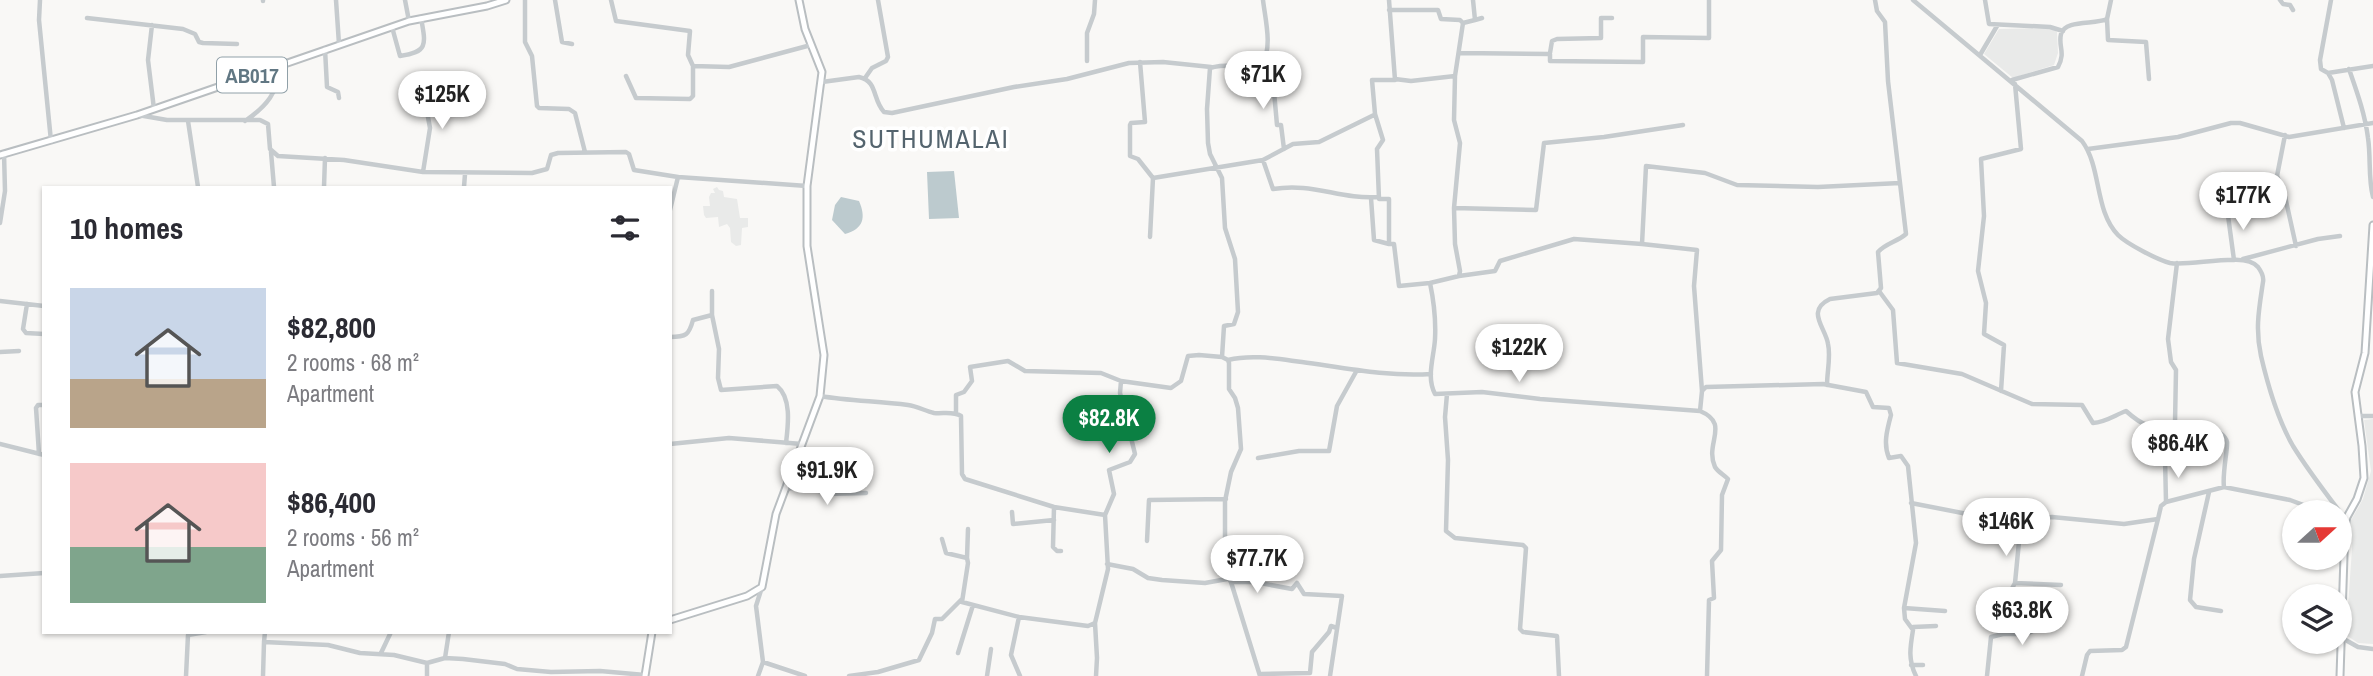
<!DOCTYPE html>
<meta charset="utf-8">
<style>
body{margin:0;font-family:"Archivo Narrow",sans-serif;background:#f2f2f3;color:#2b2b33;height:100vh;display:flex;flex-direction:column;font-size:26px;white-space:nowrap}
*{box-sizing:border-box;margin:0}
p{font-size:23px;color:#7c7c81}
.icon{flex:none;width:38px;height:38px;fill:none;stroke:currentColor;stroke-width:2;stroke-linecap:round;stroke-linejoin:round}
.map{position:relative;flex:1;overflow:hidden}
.details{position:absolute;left:42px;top:186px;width:630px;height:448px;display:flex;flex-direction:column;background:#fff;border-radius:0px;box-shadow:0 2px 5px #0004}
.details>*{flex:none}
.needle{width:46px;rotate:69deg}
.buttons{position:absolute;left:2282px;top:500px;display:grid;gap:14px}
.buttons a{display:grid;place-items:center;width:70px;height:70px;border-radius:50%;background:#fff;box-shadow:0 2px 5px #0004;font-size:35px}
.price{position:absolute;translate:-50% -60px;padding:0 16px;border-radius:24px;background:#fff;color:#222;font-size:23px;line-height:46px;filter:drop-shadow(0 2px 4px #0008)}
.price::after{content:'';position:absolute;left:50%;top:42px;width:21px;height:16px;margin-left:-10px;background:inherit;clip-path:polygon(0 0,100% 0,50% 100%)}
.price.on{background:#0b8043;color:#fff}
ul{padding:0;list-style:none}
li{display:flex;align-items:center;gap:21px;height:175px;padding:0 28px}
li span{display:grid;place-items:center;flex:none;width:196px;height:140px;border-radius:0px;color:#555}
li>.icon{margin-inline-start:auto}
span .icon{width:84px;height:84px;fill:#fffc;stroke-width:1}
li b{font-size:30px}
h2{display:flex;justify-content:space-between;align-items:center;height:84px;padding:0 28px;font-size:30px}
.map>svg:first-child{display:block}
</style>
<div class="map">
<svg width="2373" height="676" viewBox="0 0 2373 676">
<rect width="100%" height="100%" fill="#f9f8f6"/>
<path fill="#e9eae9" d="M2052,28L2057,32L2058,53L2054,65L2013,78L1984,54L1999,29Z
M717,187L719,190L723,191L724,197L737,199L740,218H748V227L742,228L741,245L736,246L731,242L730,228L727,224L719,227L718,217L706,218L704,215L703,206H710L709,197L711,193H715L713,189Z
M2373,419V644L2358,643L2346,635L2352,549L2350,522L2363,499L2371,471L2364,420Z"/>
<path fill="#bccace" d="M954,171L959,218L929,219L927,172Z
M841,197L859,201C866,217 864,229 845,234L832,220L835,205Z"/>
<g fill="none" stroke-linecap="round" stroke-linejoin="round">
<g stroke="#b9bec1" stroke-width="9">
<path id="major" d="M0,155L137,115L409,21L487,6L506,0
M670,620L747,596L762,587L776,514L820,396L824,355L807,246V186L822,72L805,29L799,0
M645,676L652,632
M2340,676L2345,526L2347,517L2357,499L2364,478L2362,446L2355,392L2365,353L2373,225"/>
</g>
<path stroke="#c6cbce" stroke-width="4.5" d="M40,0L39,20L51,141
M263,0V1
M336,0L339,44
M405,0L409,21
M525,0V42L532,56L537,106L539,108L569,109L575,113L585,152
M555,0L562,42L572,44
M611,0L616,21L690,31L688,55L693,66L729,67L811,45
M1389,0L1395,80H1372L1375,114L1383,140L1377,149L1379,199H1389V244H1394L1399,286L1430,283
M1473,0L1475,20L1463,23L1455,76L1454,120L1460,143L1454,208L1455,244L1460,271L1459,276L1430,283C1434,302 1436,320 1435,339C1434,357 1426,377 1435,394L1482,392L1540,399L1700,411C1731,424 1704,443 1715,467C1718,472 1724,475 1728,479L1722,495L1721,550L1712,561L1714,598L1709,600L1707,676
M1913,0L2082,141C2102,168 2094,210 2118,235C2127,244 2158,260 2170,263C2191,267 2245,251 2258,267C2261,271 2264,277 2263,282C2259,309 2255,329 2261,356C2268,386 2278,420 2293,446C2309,472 2328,496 2346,520
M1985,0L1989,24L2050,27L2063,31
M2280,0L2283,4L2290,5L2293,10
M2331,0L2320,60L2321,69L2328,73L2332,80L2344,128
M1389,10H1438L1441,19L1460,20L1463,23
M87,18L183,29L195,34L199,42L203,43L237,44
M2107,19L2108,40L2146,42L2149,79
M1475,20L1482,18
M152,25L148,60L154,109
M392,27L400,56C428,52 426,45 421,18
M325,49L327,87L338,92L339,98
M1460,53L1550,54V61L1643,62V37L1709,38V0
M1550,53L1552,41L1557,39L1601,38V18H1612
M1980,55L1997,26
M1087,61V33L1094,14L1095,0
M1140,62L1145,122L1131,123L1130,125V156L1138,159L1153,178L1150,237
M1263,62L1272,69L1277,125H1281L1284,149
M2349,69C2357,92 2365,114 2368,138C2371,158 2368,178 2373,197
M2328,73L2373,66
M626,76L636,98L690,99L693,96V66
M865,78L872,68L886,61L888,57L878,0
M1395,79L1411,81L1455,76
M2012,80L2058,67C2066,52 2058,47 2061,34C2065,19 2095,25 2107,19L2111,0
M822,82L859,77C878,81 872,99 884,112L892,113L1014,87L1067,79L1129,63L1163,62L1211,67
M138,115L167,120H260L268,124L270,149L278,156L344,160L423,172L532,173L547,169L551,155L558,153L626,152L629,154L634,170L678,177L807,186
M188,121L198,187
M245,121C264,108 282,91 276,66
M2285,135L2277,176L2284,192L2296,246
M2088,149L2178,137L2231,123H2240L2289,137L2373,123
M271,152L274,187
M1263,160L1273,189C1313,182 1340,200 1379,197
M423,172L430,128L423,90
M1153,178L1263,160L1293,144L1319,142L1374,115
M324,187L325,158
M464,187L465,174
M1371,198L1374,240L1389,244
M1454,208L1536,210L1544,143L1604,137L1683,125
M2227,208L2234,260
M670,210L678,177
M0,223L5,191L4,153
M1642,244L1697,250L1694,286L1702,391
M2243,259L2318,239L2340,236
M2177,263L2168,339L2171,362L2176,370L2175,423C2188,424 2223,426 2227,442C2228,447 2222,475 2224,487
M1459,276L1495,271L1500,261L1574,239L1642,244L1646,166L1705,173L1737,185L1818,187L1900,183
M712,291V315L719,349L718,378L721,390L777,386C792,398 788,426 786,443
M1879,291L1893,310L1897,363L1962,374L2032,404L2082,405L2093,423C2106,422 2115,415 2126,411C2146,429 2150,427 2175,423
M0,301L44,306
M27,304L23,329L26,333L44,334
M670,337C686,337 689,335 693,320L712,315
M0,352L19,351
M1228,360C1252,354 1278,359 1302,362C1345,368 1388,377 1431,374
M1827,385C1827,372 1831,356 1828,344C1826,328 1805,311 1830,299L1877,293L1881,288L1878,252C1886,243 1897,242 1906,234L1888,81L1885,22L1877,11L1875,0
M2001,391L2004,345L1984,334L1986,303L1978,271L1984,216L1981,159L2021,149L2015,84
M1447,394L1445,417L1448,460L1446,531L1455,538L1523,545L1526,548L1520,629L1523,632L1557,636L1559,676
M820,396C849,401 878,401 908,405C917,406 925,411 934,413C943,414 953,411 961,416L962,474L965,479L1054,507L1105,515
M1700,411L1702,391L1706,387L1823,384L1866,392L1873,407L1889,408L1891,415C1887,430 1883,444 1889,458L1901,456L1908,466L1916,543L1904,608L1905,619L1913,630C1910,648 1908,660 1916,676
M956,413V395L964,392L972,381L970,367L1008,361L1025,371L1101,373L1121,381
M2358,416H2373
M0,444L44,455
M670,444L729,438L802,444
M39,454L36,408L38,405H44
M1258,458L1299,451H1329L1337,406L1357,370
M2165,458L2166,502
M785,489L806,486L827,494L866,493
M2209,492L2194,559L2190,600L2196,607L2221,611
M1911,503L1988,518L2021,521L2015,583L2005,601L2003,634L1991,637L1987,676
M1054,507L1053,547L1057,551H1061
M1012,512L1013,524L1054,520
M2020,521L2052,517L2124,524L2158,519L2161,506L2166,502L2224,487L2290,500L2325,513
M942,539L946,553L967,558L968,563L962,602L1019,617L1088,626L1095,623
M1147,541L1149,500L1226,499
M967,558L968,529
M1107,564L1133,569L1148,578L1162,580L1205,583L1227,579
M0,576L44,573
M1231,582H1255L1292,589L1297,583L1304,594L1342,596L1330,676
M2015,583L2061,585
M1904,608L1945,611
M1019,617L1011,655L1020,676
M2285,620H2294
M1913,627L1936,626
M265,632L264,642L328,645L360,653L394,655L427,663L445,658L463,659L505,664L517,669L551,672L600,671L645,675
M2003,634H2026L2035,630
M2342,638L2358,647L2373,649
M381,653L391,632
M958,653L973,605
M445,658L449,632
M763,662L805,676
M1911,665H1923
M1261,674L1310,673L1312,652L1329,632L1331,626L1337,628
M186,676L188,635L206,632
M263,676L264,642
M427,676V663
M758,676L763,662L756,606L762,587
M849,676L878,672L919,660L932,633L935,619H942L961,600
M987,676L991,649
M1096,676L1097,658L1095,623L1108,569L1105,515L1114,494L1109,470L1130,462L1135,454L1120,393L1121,381L1171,388L1181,381L1188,356L1199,355L1222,357
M1260,676L1231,582L1225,573V501L1231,472L1241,449L1238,408L1235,398L1229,389V363L1228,360L1222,357L1224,326L1234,324L1238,312L1235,259L1225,228L1222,178L1210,154L1208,143L1207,109L1210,68C1227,63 1245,68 1262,64C1273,48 1265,18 1263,0
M2082,676L2087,655L2090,651L2122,650L2126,647L2158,519"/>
<use href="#major" stroke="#fff" stroke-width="5"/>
</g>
<g text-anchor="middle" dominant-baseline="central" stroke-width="7" stroke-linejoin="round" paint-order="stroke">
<rect fill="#fff" stroke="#90a0a8" stroke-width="2" x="217" y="57.5" width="70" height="35" rx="5"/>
<g font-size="21" font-weight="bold" fill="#617783">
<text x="252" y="75">AB017</text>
</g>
<g font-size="26" letter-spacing="2" fill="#54646e" stroke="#fff">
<text x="931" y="138">SUTHUMALAI</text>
</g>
</g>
</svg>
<div class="buttons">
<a><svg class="needle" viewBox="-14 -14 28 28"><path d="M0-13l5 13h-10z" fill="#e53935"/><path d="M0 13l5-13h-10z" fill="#7c7c81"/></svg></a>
<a><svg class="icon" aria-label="layers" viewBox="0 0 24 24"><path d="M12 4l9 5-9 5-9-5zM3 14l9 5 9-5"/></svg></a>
</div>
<b class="price" style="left:1263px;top:111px">$71K</b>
<b class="price" style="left:442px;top:131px">$125K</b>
<b class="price" style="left:2243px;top:232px">$177K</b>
<b class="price" style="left:1519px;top:384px">$122K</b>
<b class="price on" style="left:1109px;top:455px">$82.8K</b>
<b class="price" style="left:2178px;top:480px">$86.4K</b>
<b class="price" style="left:827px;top:507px">$91.9K</b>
<b class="price" style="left:2006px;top:558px">$146K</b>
<b class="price" style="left:1257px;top:595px">$77.7K</b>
<b class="price" style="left:2022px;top:647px">$63.8K</b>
<section class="details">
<h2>10 homes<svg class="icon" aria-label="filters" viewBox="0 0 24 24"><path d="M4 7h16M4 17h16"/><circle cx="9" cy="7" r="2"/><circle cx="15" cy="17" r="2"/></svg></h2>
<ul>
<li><span style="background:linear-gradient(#c9d6e8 65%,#b9a48a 0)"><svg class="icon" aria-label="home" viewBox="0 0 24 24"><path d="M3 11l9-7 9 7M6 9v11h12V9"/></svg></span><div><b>$82,800</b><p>2 rooms · 68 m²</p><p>Apartment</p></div></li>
<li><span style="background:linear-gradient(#f6c9c9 60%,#7fa58c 0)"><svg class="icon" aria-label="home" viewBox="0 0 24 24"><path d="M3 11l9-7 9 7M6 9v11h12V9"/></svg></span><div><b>$86,400</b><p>2 rooms · 56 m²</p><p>Apartment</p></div></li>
</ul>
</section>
</div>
